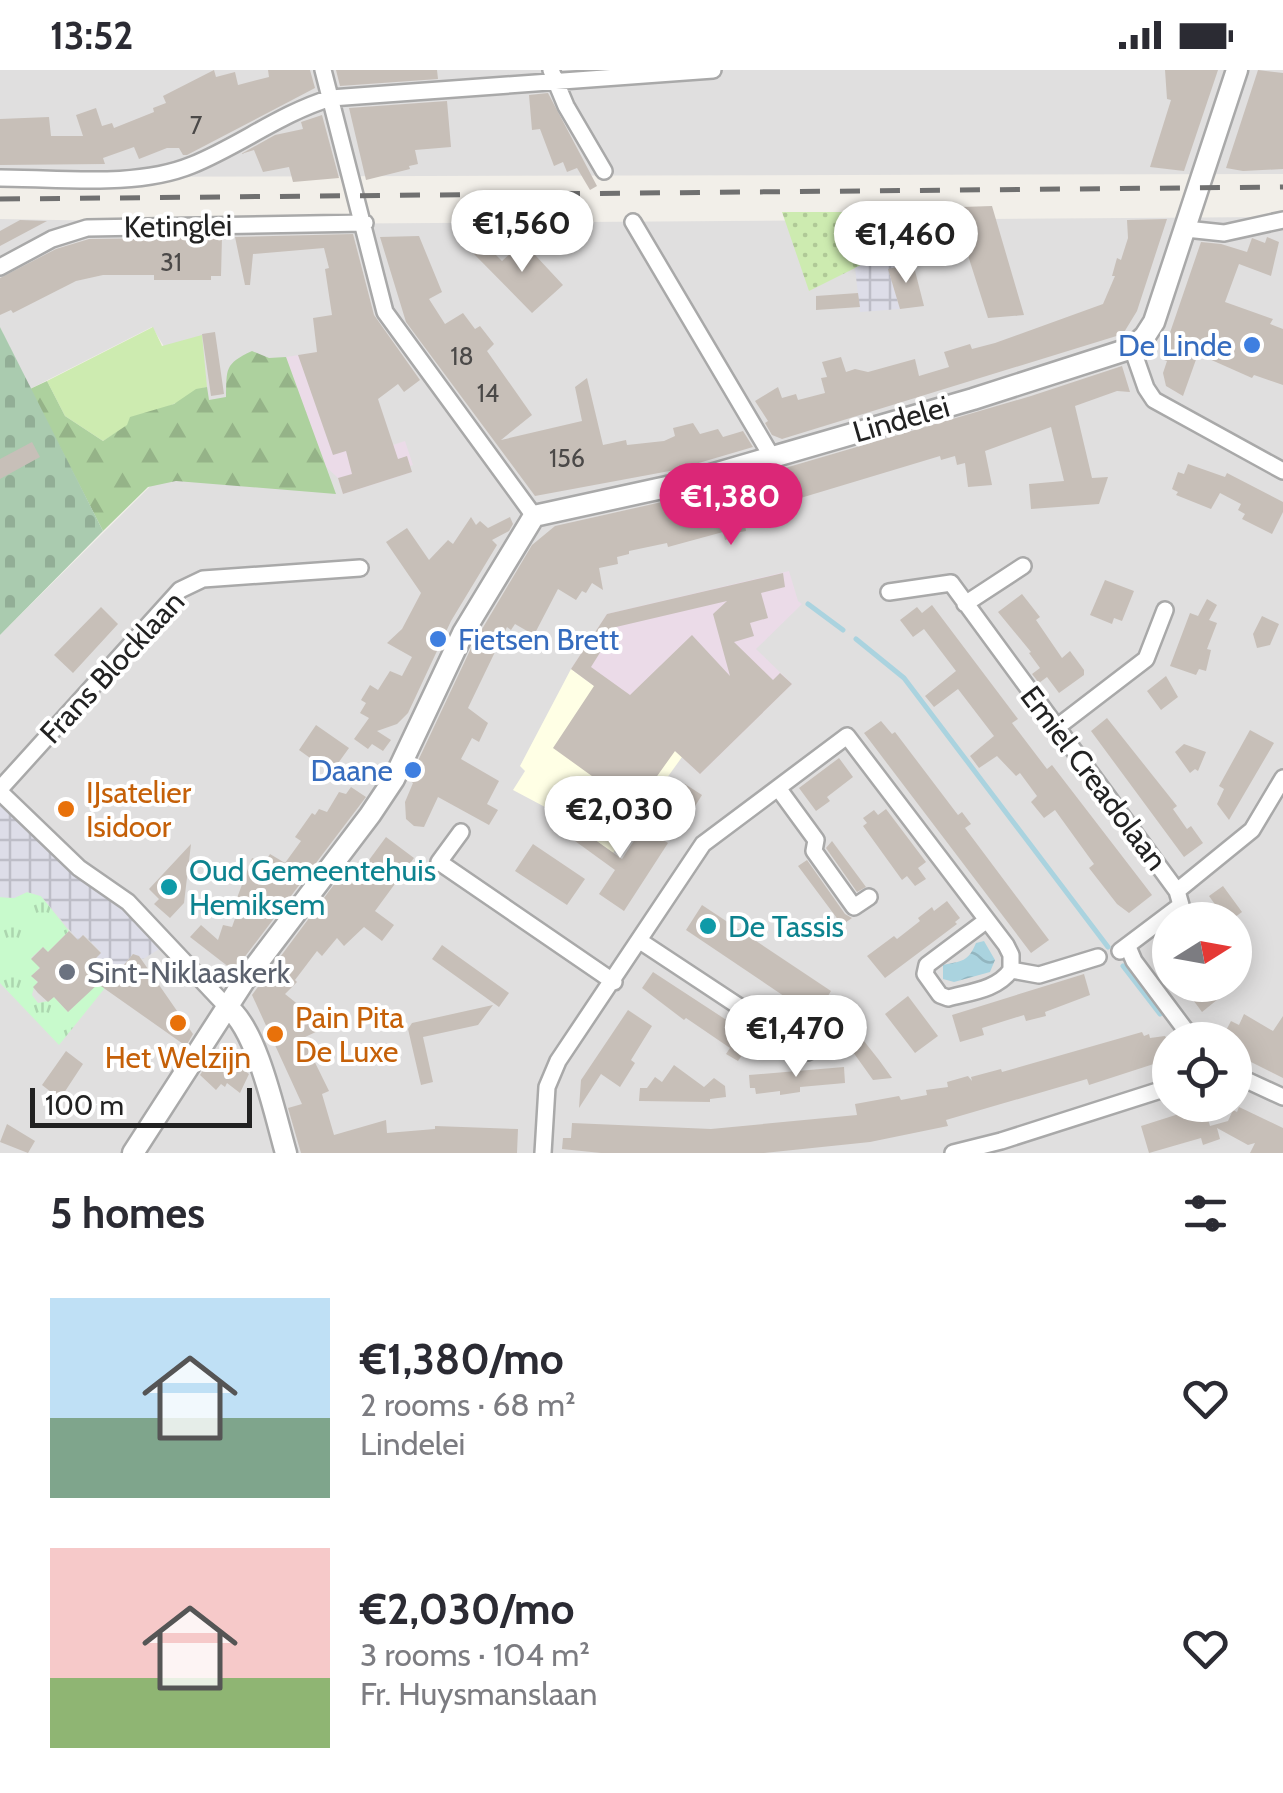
<!DOCTYPE html>
<meta charset="utf-8">
<style>
body{margin:0;font-family:Cabin,sans-serif;background:#f2f2f3;color:#2b2b33;height:100vh;display:flex;flex-direction:column;font-size:38px;white-space:nowrap}
*{box-sizing:border-box;margin:0}
p{font-size:32px;color:#7c7c81}
.icon{flex:none;width:55px;height:55px;fill:none;stroke:currentColor;stroke-width:2;stroke-linecap:round;stroke-linejoin:round}
.map{position:relative;height:1083px;overflow:hidden}
.side{display:flex;flex-direction:column;background:#fff;flex:1}
.side>*{flex:none}
.needle{width:65px;rotate:79deg}
.controls{position:absolute;left:1152px;top:832px;display:grid;gap:20px}
.controls a{display:grid;place-items:center;width:100px;height:100px;border-radius:50%;background:#fff;box-shadow:0 5px 25px #0003;font-size:50px}
.scale{position:absolute;left:30px;bottom:25px;width:222px;box-sizing:border-box;padding-left:10px;border:5px solid #222;border-top:0;font-size:28px;line-height:35px;white-space:nowrap;color:#222;-webkit-text-stroke:8px #fff;paint-order:stroke}
.price{position:absolute;translate:-50% -85px;padding:0 22px;border-radius:35px;background:#fff;color:#222;font-size:32px;line-height:65px;filter:drop-shadow(0 2px 5px #0008)}
.price::after{content:'';position:absolute;left:50%;top:60px;width:30px;height:22px;margin-left:-15px;background:inherit;clip-path:polygon(0 0,100% 0,50% 100%)}
.price.current{background:#db2777;color:#fff}
ul{padding:0;list-style:none}
li{display:flex;align-items:center;gap:30px;height:250px;padding:0 50px}
li span{display:grid;place-items:center;flex:none;width:280px;height:200px;border-radius:0px;color:#555}
li>.icon{margin-inline-start:auto}
span .icon{width:120px;height:120px;fill:#fffc;stroke-width:1}
li b{font-size:42px}
h2{display:flex;justify-content:space-between;align-items:center;height:120px;padding:0 50px;font-size:42px}
.status{display:flex;justify-content:space-between;align-items:center;height:70px;padding:0 50px;background:#fff;direction:ltr}
.status svg{height:28px;fill:currentColor}
.map>svg:first-child{display:block}
</style>
<div class="status"><b>13:52</b><svg viewBox="0 0 49 12"><path d="M0 12V9h3v3zM5 12V6h3v6zM10 12V3h3v9zM15 12V0h3v12zM26 1h20v11H26zM47 4h2v5h-2z"/></svg></div>
<div class="map">
<svg width="1283" height="1083" viewBox="0 0 1283 1083">
<defs>
<pattern id="forest-firs" width="22" height="20" patternUnits="userSpaceOnUse" patternTransform="scale(2.5)"><rect width="22" height="20" fill="#add19e"/><path d="M5 1l3.5 6h-7zM16 11l3.5 6h-7z" fill="#95b388"/></pattern>
<pattern id="cemetery-stones" width="16" height="16" patternUnits="userSpaceOnUse" patternTransform="scale(2.5)"><rect width="16" height="16" fill="#aacbaf"/><path d="M2 7V4a2 2 0 0 1 4 0v3zM10 15v-3a2 2 0 0 1 4 0v3z" fill="#92ae96"/></pattern>
<pattern id="park-tufts" width="24" height="20" patternUnits="userSpaceOnUse" patternTransform="scale(2.5)"><rect width="24" height="20" fill="#c8facc"/><path d="M3 7l-1-3M5 7V3M7 7l1-3M15 17l-1-3M17 17v-4M19 17l1-3" fill="none" stroke="#acd6af"/></pattern>
<pattern id="garden-dots" width="8" height="8" patternUnits="userSpaceOnUse" patternTransform="scale(2.5)"><rect width="8" height="8" fill="#cdebb0"/><path d="M2 2h.1M6 6h.1" fill="none" stroke="#b0c997" stroke-width="1.8" stroke-linecap="round"/></pattern>
<pattern id="plaza-grid" width="8" height="8" patternUnits="userSpaceOnUse" patternTransform="scale(2.5)"><rect width="8" height="8" fill="#dddde8"/><path d="M0 4h8M4 0v8" fill="none" stroke="#bdbdc7"/></pattern>
<pattern id="water-waves" width="16" height="10" patternUnits="userSpaceOnUse" patternTransform="scale(2.5)"><rect width="16" height="10" fill="#aad3df"/><path d="M0 5q4-4 8 0t8 0" fill="none" stroke="#92b5bf"/></pattern>
</defs>
<rect width="100%" height="100%" fill="#f2efe9"/>
<path fill="#e0dfdf" fill-rule="evenodd" d="M0,0H1283V104L0,107Z
M1283,147V1083H0V565L212,355L152,257L30,319L0,257V149L286,154ZM1170,850H1235V915H1170ZM1170,970H1235V1035H1170Z"/>
<path fill="#ebdbe8" d="M360,276L393,375L405,371L413,395L410,396L412,402L343,424L338,408L323,394L286,287Z
M789,501L798,531L802,534L756,579L792,614L700,704L658,665L571,599L607,544Z"/>
<path fill="#ffffe5" d="M571,599L631,643L682,687L613,783L560,745L513,720L525,701L520,696Z"/>
<path fill="#cdebb0" d="M153,257L162,276L202,265L207,317C194,319 190,327 178,332C152,344 128,355 103,371L65,346L47,311Z"/>
<path fill="url(#forest-firs)" d="M252,281L269,288L286,287L336,424L176,411L148,417L103,461L30,319L47,311L65,346L103,371L127,355L130,347L174,334L196,319L207,317L209,330L226,327C227,299 224,294 252,281Z"/>
<path fill="url(#cemetery-stones)" d="M0,257L103,461L0,565Z"/>
<path fill="url(#park-tufts)" d="M27,822L41,826L69,861L48,882L43,877L31,888L40,897L32,906L38,913L34,917L32,925L38,933L48,931L53,926L68,942L88,923L83,918L113,908L59,975L0,913V827L14,828Z"/>
<path fill="url(#garden-dots)" d="M782,142H870V154L844,164L847,183H861L863,194L809,221Z"/>
<path fill="url(#plaza-grid)" d="M908,153V165L934,162L935,169L908,178L913,193L889,202L900,239L860,242L855,198L863,194L861,183L870,181L866,158L870,154Z
M0,734L51,784L136,850L161,878L143,889L133,884L113,908L96,888L101,882L84,865L78,870L41,826L27,822L14,828L0,827Z"/>
<path fill="url(#water-waves)" d="M984,871L995,890L990,902L954,912L943,909V895C962,891 968,892 976,873Z"/>
<g fill="none" stroke-linecap="round" stroke-linejoin="round">
<path stroke="#aad3df" stroke-width="5" d="M808,534L843,560
M856,569L904,608L1108,877
M1123,896L1160,944"/>
</g>
<path fill="#c7bfb8" fill-rule="evenodd" d="M214,0L216,7L235,2L238,15L269,7L268,0H310L315,18L187,85H183L179,78H167L139,89L134,77L103,88L105,94L0,95V49L49,47L51,66H83L76,45L96,38L102,56L112,53L114,58L154,42L153,38L166,33L163,26Z
M336,0H437L438,9L340,16Z
M1165,0H1218L1184,101L1150,97L1171,30L1167,29Z
M1258,0L1283,3V99L1243,101L1226,98Z
M548,23L597,116L590,120L577,98L567,102L563,92L554,96L540,59L532,60L529,25Z
M447,31L451,77L415,80L418,94L409,96L410,99L366,110L349,38Z
M322,45L339,108L293,112L289,97L263,102L254,80L241,84L275,65L303,59L301,52Z
M992,136L1024,245L988,248L964,173L911,187L908,153L870,155V140Z
M560,144L561,159L514,160L513,145Z
M1167,149L1137,241L1123,264L782,369L772,365L765,353L768,351L755,331L778,317L782,328L796,324L798,330L825,323L821,308L827,307L822,292L841,287L846,302L855,299L868,302L915,289L919,306L949,297L944,282L970,274L972,279L995,273L1103,234L1115,206H1112L1117,188L1121,190L1128,168L1127,150Z
M20,150L47,151L0,176V161Z
M866,158L870,181L847,184L844,163Z
M353,164L374,245L420,310L404,322L398,314L378,329L398,389L407,386L412,402L343,424L338,408L352,404L346,381L333,385L298,285L317,282L313,248L332,245L325,199L329,198L324,178L253,184L250,215H245L235,167Z
M419,166L442,222L429,229L445,254L463,243L475,259L480,256L494,274L487,281L532,345L501,370L582,351L575,317L587,308L603,375L626,370L627,375L664,371L675,366L673,358L693,353L700,364L718,359L723,367L743,361L753,377L675,400L535,426L406,252L380,167Z
M222,167L221,206H211V210H154V205H103L76,211L13,243L11,240L0,245V208L56,179L89,169Z
M1267,167L1279,172L1271,206L1239,194L1225,232L1273,249L1270,254L1283,259V315L1254,305L1252,308L1198,284L1183,326L1166,316L1163,303L1167,291L1161,289L1201,172L1221,174L1247,182L1252,168L1265,173Z
M523,172L563,215L532,243L474,184L485,174L502,191Z
M913,193L924,236L900,239L888,199Z
M858,223L860,237L816,240V226Z
M215,262L224,324L211,326L202,264Z
M1122,296L1130,322L1117,321L1075,336L1092,408L1108,407L1099,434L1031,439L1029,414L1064,411L1051,357L985,381L992,415L968,417L965,393L957,395L955,386L941,390L940,386L764,439L766,445L745,455L746,461L735,463L736,467L725,470L723,462L668,477L667,473L629,481V484L617,487L618,494L599,498L603,520L592,513L586,523L582,521L576,530L558,519L534,565L515,554L511,560L507,557L468,638L488,653L479,672L472,668L461,689L499,711L487,734L498,740L489,755L438,727L424,757L414,756L406,749L405,732L413,713L409,710L472,576L532,475L555,456L693,425L1031,326Z
M32,372L40,387L0,409V389Z
M1188,394L1225,407L1227,403L1283,432V442L1272,464L1242,449L1245,444L1238,440L1241,434L1220,423L1211,439L1176,425L1178,422L1172,419L1178,402L1184,404Z
M471,447L476,455L480,451L488,458L510,447L513,454L509,461L492,470L497,475L451,551L408,643L397,654L377,661L391,670L383,681L372,674L368,679L354,669L369,648L360,643L366,633L361,630L370,615L378,620L390,601L402,606L412,587L387,573L402,559L421,523L386,472L407,458L429,490L448,470L453,474Z
M783,503L785,517L761,523L768,548L750,553L754,566L734,572L773,610L780,603L792,614L700,704L675,681L635,737L553,678L594,616L571,599L607,544ZM727,531L713,544L730,606L692,565L630,625L591,597L616,557Z
M1105,510L1134,521L1122,551L1114,548L1112,554L1090,545Z
M1022,524L1040,547L1036,550L1062,588L1070,581L1084,600V605L1059,623L1047,607L1039,613L1032,604L1040,598L1029,583L1031,582L998,542Z
M1207,529L1217,535L1209,550L1217,553L1207,579L1211,580L1206,601L1199,599L1196,605L1170,596L1190,543L1198,546Z
M932,535L1018,649L1012,653L1047,699L1052,695L1152,825L1129,843L1117,834L1089,798L1094,794L1055,740L1044,748L1031,732L1037,726L1020,703L1016,706L997,686L979,698L970,686L994,666L958,619L934,637L925,626L956,601L924,559L913,567L900,550L917,537L922,543Z
M101,537L118,554L73,603L54,585Z
M1262,546L1279,554L1270,575L1257,578L1253,564Z
M1166,606L1178,627L1161,640L1147,621Z
M1107,648L1177,736L1173,739L1187,759L1191,756L1203,773L1184,787L1091,661Z
M881,651L892,664L895,662L958,745L962,742L971,754L965,758L1049,870L1031,883L864,663Z
M316,655L349,678L331,703L299,680Z
M1250,660L1274,673L1229,750L1217,734L1224,719L1219,716Z
M1184,674L1206,682L1198,701L1195,699L1190,703L1175,682Z
M839,688L853,707L827,727L830,731L816,741L799,718Z
M685,714L702,725L687,749L669,737Z
M351,717L366,727L234,901L190,867L201,855L218,870L223,855L232,857L237,843L234,836L252,788L264,794L270,784L285,793L301,771L295,767L312,743L315,745L319,739L327,742L339,722L346,724Z
M886,739L926,792L918,798L926,809L915,816L907,806L902,810L863,756L867,753L863,748L874,740L878,745Z
M560,745L622,789L643,757L668,773L624,841L599,824L615,800L553,755Z
M386,767L414,788L375,841L394,855L382,871L364,857L344,876L337,868L322,886L317,881L295,910L297,912L285,924L310,944L320,960L303,968L329,1021L322,1024L334,1065L386,1050L387,1063L435,1059V1056L518,1059L517,1083H301L288,1038L302,1034L252,925L344,801L355,809Z
M832,771L866,817L857,822L826,778Z
M191,774L184,833L170,848L154,834L159,829L149,819Z
M533,774L585,809L567,835L515,801Z
M807,790L845,844L852,848L842,855L798,796Z
M1223,816L1242,842L1231,850H1226L1209,826Z
M947,831L960,848L955,852L957,854L885,908L867,886L894,866L897,869L920,851L918,848L932,837L934,841Z
M702,835L831,921L815,947L686,860Z
M69,861L78,870L83,865L101,883L96,888L114,907L133,884L139,886L193,964L186,976L98,914L68,942L54,927L48,932L38,923L33,917L38,912L31,906L40,898L31,889L43,877L48,882Z
M442,875L509,923L499,937L432,889Z
M653,902L754,968L738,991L726,984L730,978L686,948L684,950L642,918Z
M1084,904L1090,925L1045,942L1046,946L1026,951L1024,945L982,958L984,965L960,972L952,945Z
M1182,915H1215L1223,925L1202,942Z
M908,926L938,966L915,983L885,944Z
M493,935L478,955L423,967L433,1012L421,1015L408,959L412,953Z
M628,940L652,956L631,990L635,993L620,1017L601,1004L579,1038L581,1010Z
M1244,944L1273,961L1283,946V1008L1235,984V970H1221L1231,951L1239,955Z
M1142,962L1144,966L1149,964L1150,968L1165,966L1170,974V979L1164,981L1166,990L1089,1015L1087,1009L946,1050L948,1056L870,1072L764,1083H601L562,1079L563,1068H571L572,1053L711,1059L857,1045L855,1034L899,1026L901,1030L927,1025L926,1020L948,1017L947,1012L968,1006L972,1011L971,1007L1001,999L1002,1002Z
M860,966L879,990L892,1008L873,1010L848,975Z
M66,981L83,994L60,1029L42,1015Z
M215,981L249,1004L240,1023L227,1013L225,1017L221,1014L216,1020L200,1005Z
M674,995L704,1017L714,1008L725,1016L726,1027L710,1029V1032L639,1031L640,1018H647L655,1007L662,1012Z
M844,997L845,1013L800,1017V1022L780,1025V1021L756,1024L755,1018H750L749,1005Z
M1204,1036L1210,1056L1228,1051L1233,1040L1237,1042L1239,1037L1283,1058V1083H1250L1255,1073L1248,1075L1217,1058L1220,1069L1203,1075L1201,1068L1149,1083L1141,1056Z
M7,1054L35,1071L28,1083L0,1072Z"/>
<g fill="none" stroke-linecap="round" stroke-linejoin="round">
<g stroke="#a9a9a9" stroke-width="20">
<path id="minor" d="M323,0L385,242L534,446
M551,0L566,36L604,101
M0,108C60,108 136,118 192,95C239,76 281,43 331,28L713,0
M633,152L772,387
M1186,159L1224,163L1283,150
M0,197L52,169L87,158L365,153
M1132,278L1146,318L1154,330L1283,401
M889,522L951,513L1177,821L1181,835L1120,881
M965,534L1023,496
M1056,658L1146,589L1165,540
M778,718L816,770L814,781L854,837L869,827
M0,719L180,520L203,509L360,498
M0,722L79,798L128,832L227,937
M461,762L439,792L614,912
M1177,821L1252,760L1283,708
M987,850L927,895L925,904L940,925L948,928C970,922 997,920 1011,900
M640,871L808,982
M1128,877L1134,891L1193,970
M1235,1008L1244,1009L1283,1027
M543,1083L547,1017L558,991L703,774L847,666L1006,875L1011,885V900L1039,905L1098,887
M953,1083L1001,1071L1170,1017"/>
</g>
<g stroke="#a9a9a9" stroke-width="25">
<path id="tertiary" d="M227,937C257,958 275,1045 286,1083
M133,1083L244,911L370,745L394,709L463,563L534,446L676,415L973,329L1132,278L1145,266L1154,252L1237,0"/>
</g>
<use href="#minor" stroke="#fff" stroke-width="15"/>
<use href="#tertiary" stroke="#fff" stroke-width="20"/>
<path stroke="#707070" stroke-width="5" stroke-dasharray="20 20" stroke-linecap="butt" d="M0,129L1283,117"/>
</g>
<g fill="#3f7fe0" stroke="#fff" stroke-width="4">
<circle cx="1252" cy="275" r="10"/>
<circle cx="438" cy="569" r="10"/>
<circle cx="413" cy="700" r="10"/>
</g>
<g fill="#e8710a" stroke="#fff" stroke-width="4">
<circle cx="66" cy="739" r="10"/>
<circle cx="178" cy="953" r="10"/>
<circle cx="275" cy="964" r="10"/>
</g>
<g fill="#0f9aa8" stroke="#fff" stroke-width="4">
<circle cx="169" cy="817" r="10"/>
<circle cx="708" cy="856" r="10"/>
</g>
<circle fill="#6b7280" stroke="#fff" stroke-width="4" cx="67" cy="902" r="10"/>
<g text-anchor="middle" dominant-baseline="central" stroke-width="8" stroke-linejoin="round" paint-order="stroke">
<g font-size="25" fill="#4b4948">
<text x="196" y="55">7</text>
<text x="171" y="192">31</text>
<text x="462" y="286">18</text>
<text x="488" y="323">14</text>
<text x="567" y="388">156</text>
</g>
<g font-size="30" fill="#222" stroke="#fff">
<text transform="translate(178 156) rotate(-1)">Ketinglei</text>
<text transform="translate(901 349) rotate(-16)">Lindelei</text>
<text transform="translate(112 597) rotate(-47)">Frans Blocklaan</text>
<text transform="translate(1094 708) rotate(53)">Emiel Creadolaan</text>
</g>
<g font-size="30" fill="#366cbe" stroke="#fff" text-anchor="end">
<text x="1232" y="275">De Linde</text>
<text x="458" y="569" text-anchor="start">Fietsen Brett</text>
<text x="393" y="700">Daane</text>
</g>
<g font-size="30" fill="#c56008" stroke="#fff" text-anchor="start">
<text x="86" y="722">IJsatelier<tspan x="86" dy="34">Isidoor</tspan></text>
<text x="295" y="947">Pain Pita<tspan x="295" dy="34">De Luxe</tspan></text>
<text x="178" y="987" text-anchor="middle">Het Welzijn</text>
</g>
<g font-size="30" fill="#0d838f" stroke="#fff" text-anchor="start">
<text x="189" y="800">Oud Gemeentehuis<tspan x="189" dy="34">Hemiksem</tspan></text>
<text x="728" y="856">De Tassis</text>
</g>
<g font-size="30" fill="#5b616d" stroke="#fff" text-anchor="start">
<text x="87" y="902">Sint-Niklaaskerk</text>
</g>
</g>
</svg>
<div class="controls">
<a><svg class="needle" viewBox="-14 -14 28 28"><path d="M0-13l5 13h-10z" fill="#e53935"/><path d="M0 13l5-13h-10z" fill="#7c7c81"/></svg></a>
<a><svg class="icon" aria-label="locate" viewBox="0 0 24 24"><circle cx="12" cy="12" r="6"/><path d="M12 2v4M12 18v4M2 12h4M18 12h4"/></svg></a>
</div>
<div class="scale">100 m</div>
<b class="price" style="left:522px;top:205px">€1,560</b>
<b class="price" style="left:906px;top:216px">€1,460</b>
<b class="price current" style="left:731px;top:478px">€1,380</b>
<b class="price" style="left:620px;top:791px">€2,030</b>
<b class="price" style="left:796px;top:1010px">€1,470</b>
</div>
<section class="side">
<h2>5 homes<svg class="icon" aria-label="filters" viewBox="0 0 24 24"><path d="M4 7h16M4 17h16"/><circle cx="9" cy="7" r="2"/><circle cx="15" cy="17" r="2"/></svg></h2>
<ul>
<li><span style="background:linear-gradient(#bfe0f5 60%,#7fa58c 0)"><svg class="icon" aria-label="home" viewBox="0 0 24 24"><path d="M3 11l9-7 9 7M6 9v11h12V9"/></svg></span><div><b>€1,380/mo</b><p>2 rooms · 68 m²</p><p>Lindelei</p></div><svg class="icon" aria-label="heart" viewBox="0 0 24 24"><path d="M12 20l-8-8c-3-5 5-10 8-4 3-6 11-1 8 4z"/></svg></li>
<li><span style="background:linear-gradient(#f6c9c9 65%,#8fb573 0)"><svg class="icon" aria-label="home" viewBox="0 0 24 24"><path d="M3 11l9-7 9 7M6 9v11h12V9"/></svg></span><div><b>€2,030/mo</b><p>3 rooms · 104 m²</p><p>Fr. Huysmanslaan</p></div><svg class="icon" aria-label="heart" viewBox="0 0 24 24"><path d="M12 20l-8-8c-3-5 5-10 8-4 3-6 11-1 8 4z"/></svg></li>
</ul>
</section>
